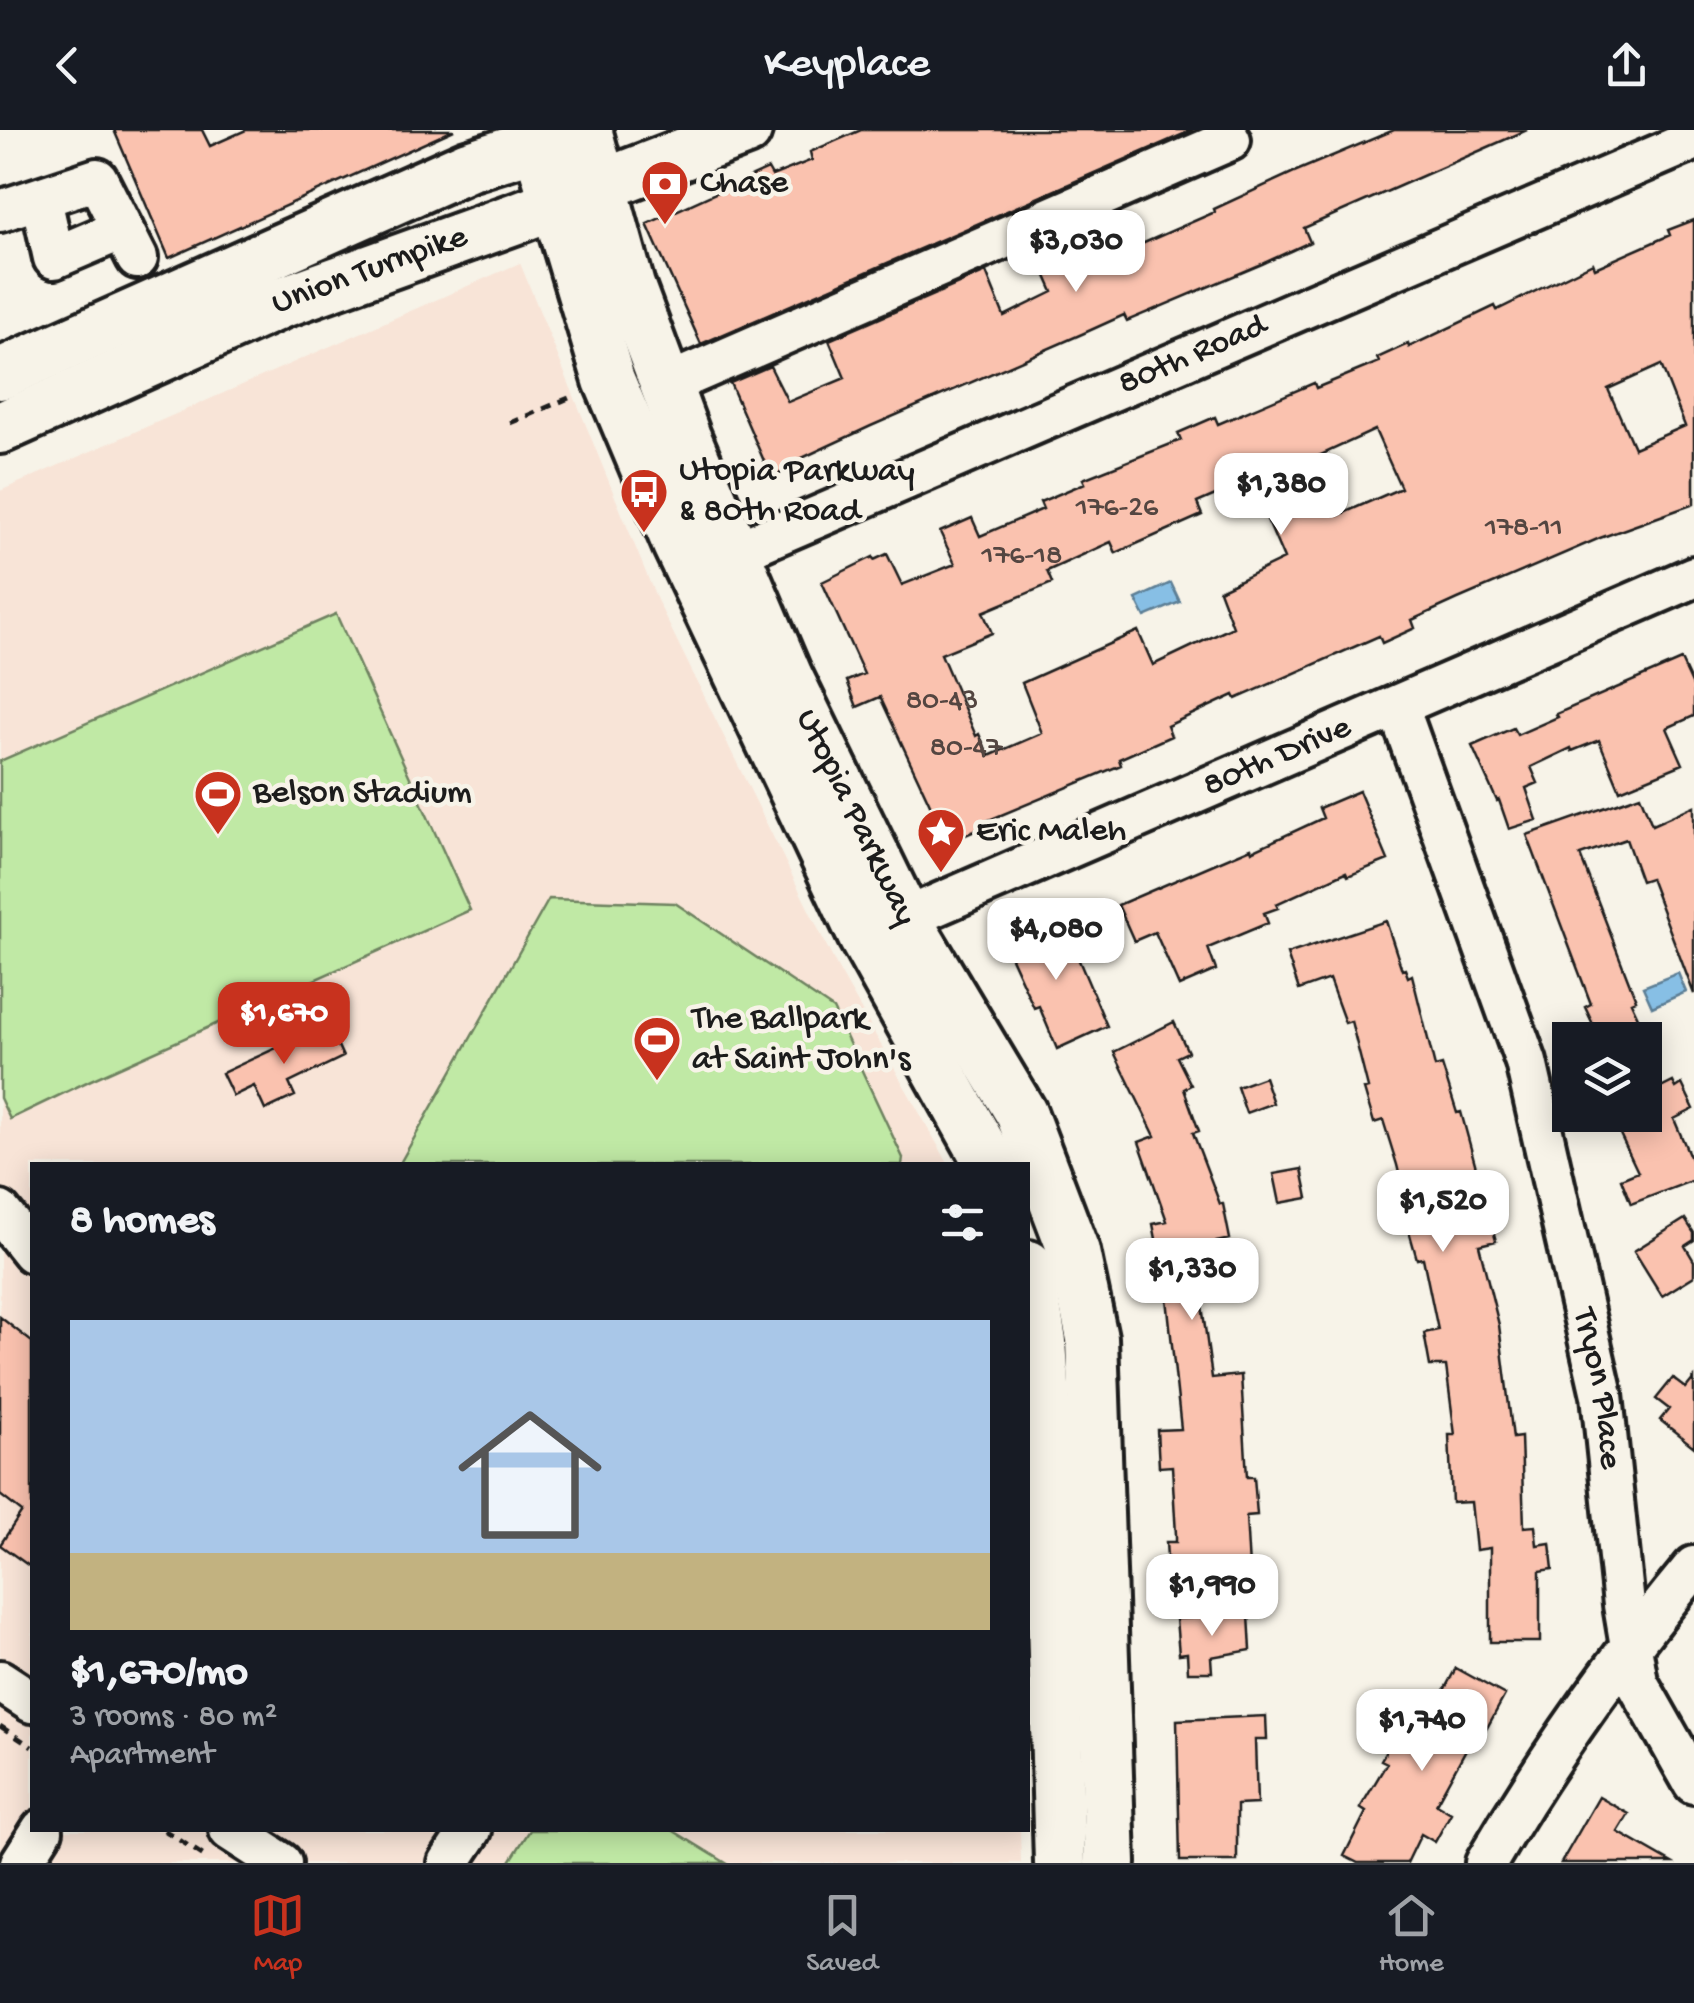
<!DOCTYPE html>
<meta charset="utf-8">
<style>
body{margin:0;font-family:"Gochi Hand",sans-serif;background:#242831;color:#f1f3f6;height:100vh;display:flex;flex-direction:column;font-size:38px;white-space:nowrap}
*{box-sizing:border-box;margin:0}
p{font-size:32px;color:#9ea1a6}
.icon{flex:none;width:55px;height:55px;fill:none;stroke:currentColor;stroke-width:2;stroke-linecap:round;stroke-linejoin:round}
.map{position:relative;flex:1;overflow:hidden}
.panel{position:absolute;left:30px;top:1032px;width:1000px;height:670px;display:flex;flex-direction:column;background:#171b24;border-radius:0px;box-shadow:0 5px 25px #0003}
.panel>*{flex:none}
.tools{position:absolute;left:1552px;top:892px;display:grid;gap:20px}
.tools a{display:grid;place-items:center;width:110px;height:110px;border-radius:0px;background:#171b24;box-shadow:0 5px 25px #0003;font-size:50px}
.price{position:absolute;translate:-50% -85px;padding:0 22px;border-radius:20px;background:#fff;color:#222;font-size:32px;line-height:65px;filter:drop-shadow(0 2px 5px #0008)}
.price::after{content:'';position:absolute;left:50%;top:60px;width:30px;height:22px;margin-left:-15px;background:inherit;clip-path:polygon(0 0,100% 0,50% 100%)}
.price.current{background:#c8321e;color:#fff}
ul{padding:0;list-style:none}
li{display:grid;align-content:center;gap:20px;height:530px;padding:0 40px}
li span{display:grid;place-items:center;height:310px;border-radius:0px;color:#555}
li>.icon{margin-inline-start:auto}
span .icon{width:180px;height:180px;fill:#fffc;stroke-width:1}
li b{font-size:42px}
h2{display:flex;justify-content:space-between;align-items:center;height:120px;padding:0 40px;font-size:42px}
header{display:flex;justify-content:space-between;align-items:center;height:130px;padding:0 40px;background:#171b24;font-size:45px;font-weight:600}
.dock{display:flex;justify-content:space-around;align-items:center;height:140px;border-top:2px solid #363941;background:#171b24;font-size:28px;color:#9ea1a6}
.dock a{display:grid;justify-items:center;gap:5px}
.dock .current{color:#c8321e}
.map>svg:first-child{display:block}
</style>
<header><svg class="icon" aria-label="back" viewBox="0 0 24 24"><path d="M15 5l-7 7 7 7"/></svg>Keyplace<svg class="icon" aria-label="share" viewBox="0 0 24 24"><path d="M12 15V3M7 8l5-5 5 5M5 13v7h14v-7"/></svg></header>
<div class="map">
<svg width="1694" height="1733" viewBox="0 0 1694 1733">
<rect width="100%" height="100%" fill="#f7f3e8"/>
<filter id="ink" filterUnits="userSpaceOnUse"><feTurbulence type="fractalNoise" baseFrequency=".01" numOctaves="2"/><feDisplacementMap in="SourceGraphic" scale="20" xChannelSelector="R" yChannelSelector="G"/><feConvolveMatrix kernelMatrix="1 2 1 2 8 2 1 2 1" color-interpolation-filters="sRGB"/></filter>
<g filter="url(#ink)">
<path fill="#f8e4d7" d="M520,133L657,470L837,837L949,1035H32V1700H1020L1021,1733H0V361Z"/>
<path fill="#c0e9a5" stroke="#6e8260" stroke-width="2.5" d="M336,484L470,780L91,950L10,989L0,968V631Z
M549,769L675,773L833,879L903,1028L902,1035H399Z
M530,1700H672L726,1733H509Z"/>
<path fill="#87bfe5" stroke="#5c7e95" stroke-width="2.5" d="M1171,453L1180,472L1145,487L1136,469Z
M1678,843L1686,862L1652,877L1643,857Z"/>
<path fill="#fac2af" stroke="#1c1c1c" stroke-width="2.5" fill-rule="evenodd" d="M114,0H202L210,16L246,0H454L169,128Z
M861,0H1193L701,214L647,94L768,39L772,46L812,30L810,22Z
M1394,0H1527L1304,98L1310,112L1262,134L1127,191L1124,185L1082,204L871,296L800,329L802,334L771,347L730,253L770,236L788,272L845,248L829,210L986,142L1004,186L1053,162L1035,121L1106,90L1121,123L1215,82L1214,79L1294,42Z
M1694,90V374L1600,408L1458,469L1412,490L1415,498L1382,513L1379,506L1236,569L1234,565L1167,596L1171,606L1119,629L1121,635L982,693L984,697L935,718L922,689L934,683L880,567L857,577L847,551L864,544L822,452L873,427L874,430L887,424L902,455L955,434L940,402L972,388L980,406L1043,379L1040,372L1085,353L1083,349L1181,310L1178,303L1215,287L1218,294L1314,253L1316,258L1379,232L1377,228L1399,218L1408,214L1409,217L1495,176L1497,180L1593,133L1595,138L1670,105L1668,100ZM1661,235L1685,296L1634,318L1608,259ZM1375,300L1401,358L1339,385L1314,328ZM1250,350L1284,429L1219,460L1233,497L1153,535L1138,501L1022,553L1042,603L989,626L979,604L976,606L941,524L992,503L983,482L1052,453L1047,441L1111,412L1116,423L1202,385L1197,373Z
M1681,530L1694,558V586L1667,598L1683,634L1620,660L1599,610L1572,621L1571,618L1531,637L1538,653L1526,658L1537,690L1509,699L1499,670L1497,671L1472,616L1513,598L1517,605L1558,587L1556,584Z
M1359,661L1388,730L1348,746L1346,742L1276,774L1278,778L1264,783L1268,793L1208,818L1216,840L1179,856L1155,802L1134,811L1118,775L1251,718L1252,721L1323,688L1319,678Z
M1640,665L1652,695L1694,676V864L1650,748L1641,751L1626,709L1580,725L1636,870L1631,872L1638,887L1598,905L1585,877L1591,874L1527,705Z
M1054,787L1070,823L1075,821L1107,896L1057,919L1039,876L1034,878L1003,810Z
M1386,791L1402,840L1405,839L1408,847L1412,845L1435,937L1442,935L1457,983L1461,982L1496,1111L1479,1115L1499,1195L1513,1308L1521,1307L1524,1397L1535,1396L1537,1415L1550,1413L1553,1439L1540,1441V1512H1490V1418L1476,1420L1471,1372L1452,1373L1449,1305H1455L1446,1236H1430L1424,1203L1438,1200L1423,1128L1417,1129L1409,1101L1413,1100L1397,1035L1383,990L1374,993L1364,959L1368,958L1351,891L1345,893L1329,849L1299,860L1287,824Z
M1174,892L1188,922L1177,927L1191,955L1184,959L1199,1001L1193,1003L1220,1074H1223L1230,1109L1194,1117L1212,1248L1241,1245L1247,1347H1254L1257,1385L1246,1386L1249,1438L1168,1444L1166,1412H1176V1405L1172,1336L1159,1337L1157,1300L1181,1299L1166,1159L1153,1094L1167,1091L1139,1012L1155,1006L1114,922Z
M328,894L343,927L289,953L295,966L265,980L254,956L233,966L222,943Z
M1264,947L1273,973L1246,983L1237,957Z
M1673,952L1676,958L1682,954L1694,979L1674,989L1694,1036V1050L1631,1074L1621,1049L1638,1042L1611,985H1645V966Z
M1302,1039L1308,1068L1280,1073L1274,1044Z
M1685,1089L1694,1103V1110L1685,1116L1694,1131V1146L1662,1166L1634,1121Z
M0,1187L32,1212V1438L0,1415L22,1382L0,1365Z
M1673,1248L1686,1258L1694,1248V1317L1660,1290L1669,1279L1656,1269Z
M1249,1485L1251,1520L1211,1527L1212,1542H1188L1187,1523L1179,1524L1176,1489Z
M1456,1538L1505,1565L1482,1607L1475,1603L1436,1674L1451,1683L1435,1712L1421,1704L1407,1733H1358L1344,1726L1366,1682L1360,1678L1387,1633L1381,1630L1401,1595L1420,1605Z
M1266,1586L1267,1610H1255L1257,1674L1237,1675V1731H1180L1177,1590Z
M1599,1667L1629,1684L1618,1702L1672,1733H1561Z"/>
<g fill="none" stroke-linecap="round" stroke-linejoin="round">
<g stroke="#1c1c1c" stroke-width="48">
<g id="minor">
<path d="M41,69L54,128L122,99"/>
<path d="M0,81L97,49L137,128"/>
<path d="M666,255L1230,10"/>
<path id="s1" d="M712,436L736,422L1694,10"/>
<path id="s2" d="M1398,577L1526,932L1602,1265L1624,1475L1637,1552L1694,1653"/>
<path id="s3" d="M881,799L1694,447"/>
<path d="M0,1082L32,1122"/>
<path d="M0,1551L32,1572"/>
<path d="M230,1700L281,1733"/>
<path d="M21,1733L42,1700"/>
<path d="M449,1733L471,1700"/>
<path d="M1486,1733C1547,1628 1617,1530 1694,1437"/>
</g>
</g>
<g stroke="#1c1c1c" stroke-width="58">
<g id="major">
<path d="M534,0L609,250L678,414L864,807L991,1035"/>
<path id="s4" d="M586,0L629,156L685,307L787,547L905,789L1021,983L1074,1122L1092,1208L1110,1733"/>
<path d="M0,244L468,36L571,4"/>
<path id="s5" d="M0,298L280,173L522,86L746,0"/>
<path d="M1028,1136L1041,1212L1048,1316L1060,1733"/>
</g>
</g>
<path stroke="#1c1c1c" stroke-width="5" stroke-dasharray="10 8" stroke-linecap="butt" d="M510,293L576,265
M0,1596L32,1617
M164,1700L207,1728"/>
<use href="#minor" stroke="#f7f3e8" stroke-width="40"/>
<use href="#major" stroke="#f7f3e8" stroke-width="50"/>
</g>
</g>
<defs>
<g id="bank-pin" transform="scale(2.5)"><path d="M0 17L-7.5 6A9.5 9.5 0 1 1 7.5 6Z" fill="#c8321e" stroke="#f7f3e8"/><path d="M-6-4H6V4H-6ZM0-2.3a2.3 2.3 0 1 0 0 4.6a2.3 2.3 0 1 0 0-4.6Z" fill="#fff"/></g>
<g id="bus-pin" transform="scale(2.5)"><path d="M0 17L-7.5 6A9.5 9.5 0 1 1 7.5 6Z" fill="#c8321e" stroke="#f7f3e8"/><path d="M-5-6H5V4H4V6H2V4H-2V6H-4V4H-5ZM-3.5-4V0h7V-4ZM-3.5 1.2v1.5H-2V1.2ZM2 1.2v1.5H3.5V1.2Z" fill="#fff"/></g>
<g id="stadium-pin" transform="scale(2.5)"><path d="M0 17L-7.5 6A9.5 9.5 0 1 1 7.5 6Z" fill="#c8321e" stroke="#f7f3e8"/><path d="M0-5a6.5 5 0 1 0 0 10a6.5 5 0 1 0 0-10ZM-3.5-1.8h7v3.6h-7Z" fill="#fff"/></g>
<g id="sight-pin" transform="scale(2.5)"><path d="M0 17L-7.5 6A9.5 9.5 0 1 1 7.5 6Z" fill="#c8321e" stroke="#f7f3e8"/><path d="M0-6L1.8-2.2L6-1.7L2.9 1.2L3.7 5.4L0 3.3L-3.7 5.4L-2.9 1.2L-6-1.7L-1.8-2.2Z" fill="#fff"/></g>
</defs>
<g fill-rule="evenodd">
<use href="#bank-pin" x="665" y="54"/>
<use href="#bus-pin" x="644" y="362"/>
<use href="#stadium-pin" x="218" y="664"/>
<use href="#sight-pin" x="941" y="702"/>
<use href="#stadium-pin" x="657" y="910"/>
</g>
<g text-anchor="middle" dominant-baseline="central" stroke-width="9" stroke-linejoin="round" paint-order="stroke">
<g font-size="30" fill="#544641">
<text x="1117" y="379">176-26</text>
<text x="1524" y="399">178-11</text>
<text x="1022" y="427">176-18</text>
<text x="942" y="572">80-43</text>
<text x="966" y="619">80-47</text>
</g>
<g font-size="35" fill="#1c1c1c" stroke="#f7f3e8" text-anchor="start">
<text x="700" y="54">Chase</text>
<text x="679" y="342">Utopia Parkway<tspan x="679" dy="40">&amp; 80th Road</tspan></text>
<text x="253" y="664">Belson Stadium</text>
<text x="976" y="702">Eric Maleh</text>
<text x="692" y="890">The Ballpark<tspan x="692" dy="40">at Saint John's</tspan></text>
</g>
<g font-size="35" fill="#1c1c1c" stroke="#f7f3e8">
<text stroke="none"><textPath href="#s5" startOffset="402">Union Turnpike</textPath></text>
<text stroke="none"><textPath href="#s1" startOffset="525">80th Road</textPath></text>
<text stroke="none"><textPath href="#s3" startOffset="432">80th Drive</textPath></text>
<text stroke="none"><textPath href="#s4" startOffset="740">Utopia Parkway</textPath></text>
<text stroke="none"><textPath href="#s2" startOffset="712">Tryon Place</textPath></text>
</g>
</g>
</svg>
<div class="tools">
<a><svg class="icon" aria-label="layers" viewBox="0 0 24 24"><path d="M12 4l9 5-9 5-9-5zM3 14l9 5 9-5"/></svg></a>
</div>
<b class="price" style="left:1076px;top:165px">$3,030</b>
<b class="price" style="left:1281px;top:408px">$1,380</b>
<b class="price" style="left:1056px;top:853px">$4,080</b>
<b class="price current" style="left:284px;top:937px">$1,670</b>
<b class="price" style="left:1443px;top:1125px">$1,520</b>
<b class="price" style="left:1192px;top:1193px">$1,330</b>
<b class="price" style="left:1212px;top:1509px">$1,990</b>
<b class="price" style="left:1422px;top:1644px">$1,740</b>
<section class="panel">
<h2>8 homes<svg class="icon" aria-label="filters" viewBox="0 0 24 24"><path d="M4 7h16M4 17h16"/><circle cx="9" cy="7" r="2"/><circle cx="15" cy="17" r="2"/></svg></h2>
<ul>
<li><span style="background:linear-gradient(#a9c7e8 75%,#c2b280 0)"><svg class="icon" aria-label="home" viewBox="0 0 24 24"><path d="M3 11l9-7 9 7M6 9v11h12V9"/></svg></span><div><b>$1,670/mo</b><p>3 rooms · 80 m²</p><p>Apartment</p></div></li>
</ul>
</section>
</div>
<nav class="dock">
<a class="current"><svg class="icon" aria-label="map" viewBox="0 0 24 24"><path d="M3 6l6-2 6 2 6-2v14l-6 2-6-2-6 2zM9 4v14M15 6v14"/></svg>Map</a>
<a><svg class="icon" aria-label="saved" viewBox="0 0 24 24"><path d="M7 4h10v16l-5-4-5 4z"/></svg>Saved</a>
<a><svg class="icon" aria-label="home" viewBox="0 0 24 24"><path d="M3 11l9-7 9 7M6 9v11h12V9"/></svg>Home</a>
</nav>
